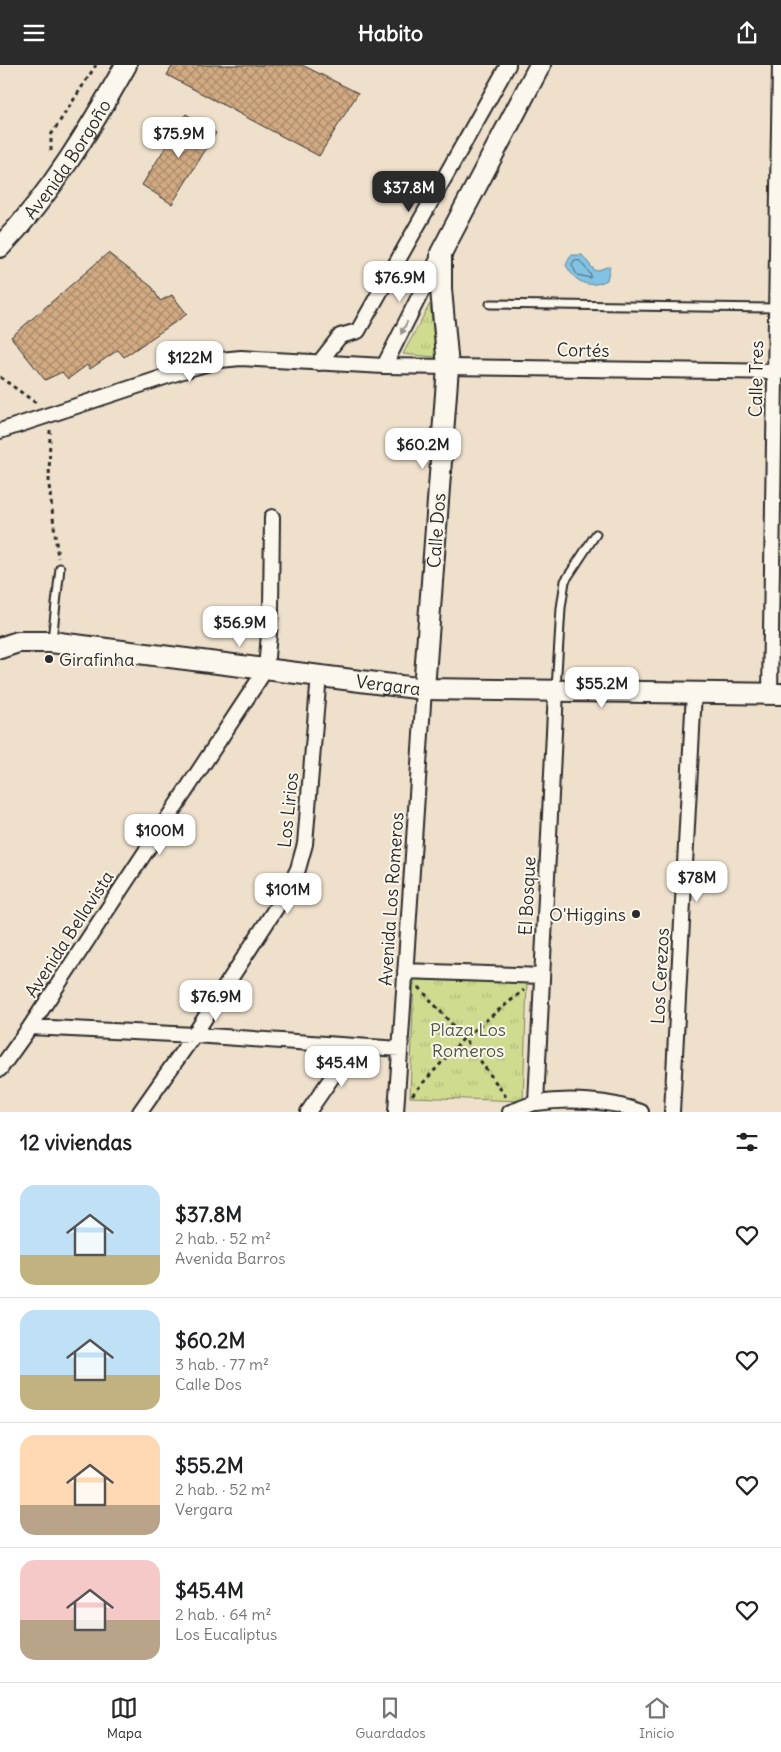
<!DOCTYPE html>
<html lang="es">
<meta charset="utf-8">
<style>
body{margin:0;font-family:Delius,sans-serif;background:#f6f6f6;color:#202124;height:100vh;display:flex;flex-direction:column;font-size:19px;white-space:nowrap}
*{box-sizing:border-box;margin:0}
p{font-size:16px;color:#757577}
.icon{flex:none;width:28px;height:28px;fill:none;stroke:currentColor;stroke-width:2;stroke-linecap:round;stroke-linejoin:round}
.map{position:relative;height:1047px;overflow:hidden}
.panel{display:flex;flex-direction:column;background:#fff;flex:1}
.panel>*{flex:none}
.price{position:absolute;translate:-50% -42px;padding:0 11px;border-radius:10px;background:#fff;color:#222;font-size:16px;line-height:32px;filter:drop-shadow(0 1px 2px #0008)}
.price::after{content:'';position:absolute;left:50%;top:30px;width:15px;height:11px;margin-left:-8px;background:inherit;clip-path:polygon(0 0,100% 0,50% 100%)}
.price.on{background:#2b2b2b;color:#fff}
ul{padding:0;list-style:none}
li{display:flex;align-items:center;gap:15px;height:125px;padding:0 20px}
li+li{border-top:1px solid #e0e0e0}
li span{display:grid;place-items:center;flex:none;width:140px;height:100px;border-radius:15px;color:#555}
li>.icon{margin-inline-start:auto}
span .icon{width:60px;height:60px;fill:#fffc;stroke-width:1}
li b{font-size:21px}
h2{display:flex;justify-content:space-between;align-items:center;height:60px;padding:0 20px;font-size:21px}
header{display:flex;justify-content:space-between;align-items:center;height:65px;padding:0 20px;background:#2b2b2b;color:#fff;font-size:22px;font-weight:800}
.tabs{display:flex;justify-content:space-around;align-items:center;height:70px;border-top:1px solid #e0e0e0;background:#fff;font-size:14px;color:#757577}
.tabs a{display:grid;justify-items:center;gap:2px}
.tabs .on{color:#2b2b2b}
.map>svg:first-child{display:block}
</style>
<header><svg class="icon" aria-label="menu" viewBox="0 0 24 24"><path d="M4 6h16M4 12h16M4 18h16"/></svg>Habito<svg class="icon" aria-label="share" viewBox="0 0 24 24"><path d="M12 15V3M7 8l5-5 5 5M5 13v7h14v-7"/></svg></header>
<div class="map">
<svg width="781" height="1047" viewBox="0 0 781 1047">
<defs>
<pattern id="grass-tufts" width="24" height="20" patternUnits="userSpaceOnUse" patternTransform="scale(1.25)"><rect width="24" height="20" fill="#cfdc8f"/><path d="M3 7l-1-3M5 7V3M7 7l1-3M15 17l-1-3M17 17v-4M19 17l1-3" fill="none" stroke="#b2bd7c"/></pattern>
<pattern id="building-cross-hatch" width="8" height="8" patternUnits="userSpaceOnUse" patternTransform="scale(1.25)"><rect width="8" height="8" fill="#d2ab83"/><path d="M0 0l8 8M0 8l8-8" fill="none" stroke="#ab8b6b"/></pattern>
</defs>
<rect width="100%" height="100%" fill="#efe0cc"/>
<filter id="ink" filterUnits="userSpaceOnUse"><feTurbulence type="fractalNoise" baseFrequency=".02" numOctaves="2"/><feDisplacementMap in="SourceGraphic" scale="10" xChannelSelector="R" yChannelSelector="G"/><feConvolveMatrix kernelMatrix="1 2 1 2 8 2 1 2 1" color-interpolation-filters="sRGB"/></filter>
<g filter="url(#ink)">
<path fill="url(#grass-tufts)" stroke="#7d845d" d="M430,239L436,292L403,289Z
M414,912L527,916L523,1036L410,1032Z"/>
<path fill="#82c2e2" stroke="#5f8699" d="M571,190H582L595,206L610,201L607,215C588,225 575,217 566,200Z"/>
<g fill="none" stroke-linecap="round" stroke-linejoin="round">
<path stroke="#4e6774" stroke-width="1" d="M575,195L580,196L591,210V213L577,210L572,200Z"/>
</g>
<path fill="url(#building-cross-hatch)" stroke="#2b2b2b" d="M173,0H302L358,28L319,91L167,10Z
M186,49L216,68L172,139L142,120Z
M108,188L152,222L160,236L172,230L187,249L124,292L118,285L90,304L87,300L68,314L62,307L45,315L11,272Z"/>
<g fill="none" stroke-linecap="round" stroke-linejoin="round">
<g stroke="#2b2b2b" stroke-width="11">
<path id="lane" d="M490,239L776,243
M52,575L60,503
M556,624L561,543L565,516L596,469"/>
</g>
<g stroke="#2b2b2b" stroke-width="18">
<path id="street" d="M319,298L340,271L358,266L508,0
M384,301L439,192
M0,366L195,302L220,295L241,293L384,301L781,307
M770,629L780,0
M405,906L542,911
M30,962L194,970L400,984
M0,1004L30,962L266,604L271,545L272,452
M536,1038L556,626
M140,1047L194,970L287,826L298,804L305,779L319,610
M308,1047L352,983
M396,1047L424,624
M510,1047C519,1045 526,1040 536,1038C568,1033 610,1035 641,1047
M672,1047L694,627"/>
</g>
<g stroke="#2b2b2b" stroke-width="24">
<g id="secondary">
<path id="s1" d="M0,182C51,129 90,64 126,0"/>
<path id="s2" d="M0,583L18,577H51L424,624L781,629"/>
<path id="s3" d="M424,624L448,302L441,224V188L540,0"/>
</g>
</g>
<path stroke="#2b2b2b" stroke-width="3" stroke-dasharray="4 4" stroke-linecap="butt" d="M51,86V70L96,0
M0,312L36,338
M50,365L49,420L58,493
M419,922L464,973L507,1033
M412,1030L464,973L524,925"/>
<use href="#lane" stroke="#fbf7ec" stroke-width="7"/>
<use href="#street" stroke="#fbf7ec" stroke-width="14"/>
<use href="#secondary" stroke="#fbf7ec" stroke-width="20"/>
</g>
<defs><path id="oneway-solid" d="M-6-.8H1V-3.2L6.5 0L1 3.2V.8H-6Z" transform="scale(1.25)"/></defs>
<use fill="#93918c" href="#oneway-solid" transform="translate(404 263) rotate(117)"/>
</g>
<g fill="#2b2b2b" stroke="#fbf7ec" stroke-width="2">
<circle cx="49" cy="594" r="5"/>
<circle cx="636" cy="849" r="5"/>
</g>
<g text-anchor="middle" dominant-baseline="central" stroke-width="4" stroke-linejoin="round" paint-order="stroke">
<g font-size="18" fill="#2b2b2b" stroke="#fbf7ec">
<text stroke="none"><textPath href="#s1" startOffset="111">Avenida Borgoño</textPath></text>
<text transform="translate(583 285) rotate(1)">Cortés</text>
<text transform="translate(756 314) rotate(-89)">Calle Tres</text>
<text stroke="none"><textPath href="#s3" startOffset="159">Calle Dos</textPath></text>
<text stroke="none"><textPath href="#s2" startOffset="392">Vergara</textPath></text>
<text transform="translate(288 745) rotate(-84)">Los Lirios</text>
<text transform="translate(527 831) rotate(-87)">El Bosque</text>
<text transform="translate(391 834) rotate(-86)">Avenida Los Romeros</text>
<text transform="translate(69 869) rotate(-57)">Avenida Bellavista</text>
<text transform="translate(660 911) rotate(-87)">Los Cerezos</text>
</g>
<g font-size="18" fill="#2b2b2b" stroke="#fbf7ec" text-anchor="start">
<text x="59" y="594">Girafinha</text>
<text x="626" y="849" text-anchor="end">O'Higgins</text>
</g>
<g font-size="18" fill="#545744" stroke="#fbf7ec">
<text x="468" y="964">Plaza Los<tspan x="468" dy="21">Romeros</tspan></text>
</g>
</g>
</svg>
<b class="price" style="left:179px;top:94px">$75.9M</b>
<b class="price on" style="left:409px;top:148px">$37.8M</b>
<b class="price" style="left:400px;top:238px">$76.9M</b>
<b class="price" style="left:190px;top:318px">$122M</b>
<b class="price" style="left:423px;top:405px">$60.2M</b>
<b class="price" style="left:240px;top:583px">$56.9M</b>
<b class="price" style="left:602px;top:644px">$55.2M</b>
<b class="price" style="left:160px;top:791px">$100M</b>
<b class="price" style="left:697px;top:838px">$78M</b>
<b class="price" style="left:288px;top:850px">$101M</b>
<b class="price" style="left:216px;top:957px">$76.9M</b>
<b class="price" style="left:342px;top:1023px">$45.4M</b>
</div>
<section class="panel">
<h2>12 viviendas<svg class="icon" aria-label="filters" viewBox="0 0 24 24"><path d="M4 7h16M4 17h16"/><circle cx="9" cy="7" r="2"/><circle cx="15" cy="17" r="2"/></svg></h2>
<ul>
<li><span style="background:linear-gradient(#bfe0f5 70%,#c2b280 0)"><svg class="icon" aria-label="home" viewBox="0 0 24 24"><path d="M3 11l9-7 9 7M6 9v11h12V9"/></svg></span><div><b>$37.8M</b><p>2 hab. · 52 m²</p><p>Avenida Barros</p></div><svg class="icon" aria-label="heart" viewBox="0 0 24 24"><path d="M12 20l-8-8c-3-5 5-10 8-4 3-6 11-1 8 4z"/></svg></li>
<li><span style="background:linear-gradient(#bfe0f5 65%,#c2b280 0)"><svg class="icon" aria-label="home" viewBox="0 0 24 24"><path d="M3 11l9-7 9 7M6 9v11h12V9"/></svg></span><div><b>$60.2M</b><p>3 hab. · 77 m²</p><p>Calle Dos</p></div><svg class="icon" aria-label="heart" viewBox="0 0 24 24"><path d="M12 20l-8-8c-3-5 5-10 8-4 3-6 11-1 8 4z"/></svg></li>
<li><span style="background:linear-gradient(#ffd9b3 70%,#b9a48a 0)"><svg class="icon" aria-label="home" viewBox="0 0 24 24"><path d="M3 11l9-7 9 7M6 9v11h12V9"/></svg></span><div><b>$55.2M</b><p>2 hab. · 52 m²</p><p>Vergara</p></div><svg class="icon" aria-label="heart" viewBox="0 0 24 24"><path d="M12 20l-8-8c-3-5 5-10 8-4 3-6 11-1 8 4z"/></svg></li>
<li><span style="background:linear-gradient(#f6c9c9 60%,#b9a48a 0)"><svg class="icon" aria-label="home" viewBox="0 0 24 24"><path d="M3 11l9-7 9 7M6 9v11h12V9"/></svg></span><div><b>$45.4M</b><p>2 hab. · 64 m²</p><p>Los Eucaliptus</p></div><svg class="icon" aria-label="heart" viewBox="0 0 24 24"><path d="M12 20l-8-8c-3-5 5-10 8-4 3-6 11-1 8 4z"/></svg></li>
</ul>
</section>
<nav class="tabs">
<a class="on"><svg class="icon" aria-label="map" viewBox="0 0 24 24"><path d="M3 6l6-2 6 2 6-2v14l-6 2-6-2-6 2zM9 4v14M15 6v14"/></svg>Mapa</a>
<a><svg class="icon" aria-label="saved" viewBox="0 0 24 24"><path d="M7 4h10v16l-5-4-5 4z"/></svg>Guardados</a>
<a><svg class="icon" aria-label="home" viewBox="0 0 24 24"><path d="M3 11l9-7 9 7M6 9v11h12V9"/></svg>Inicio</a>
</nav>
